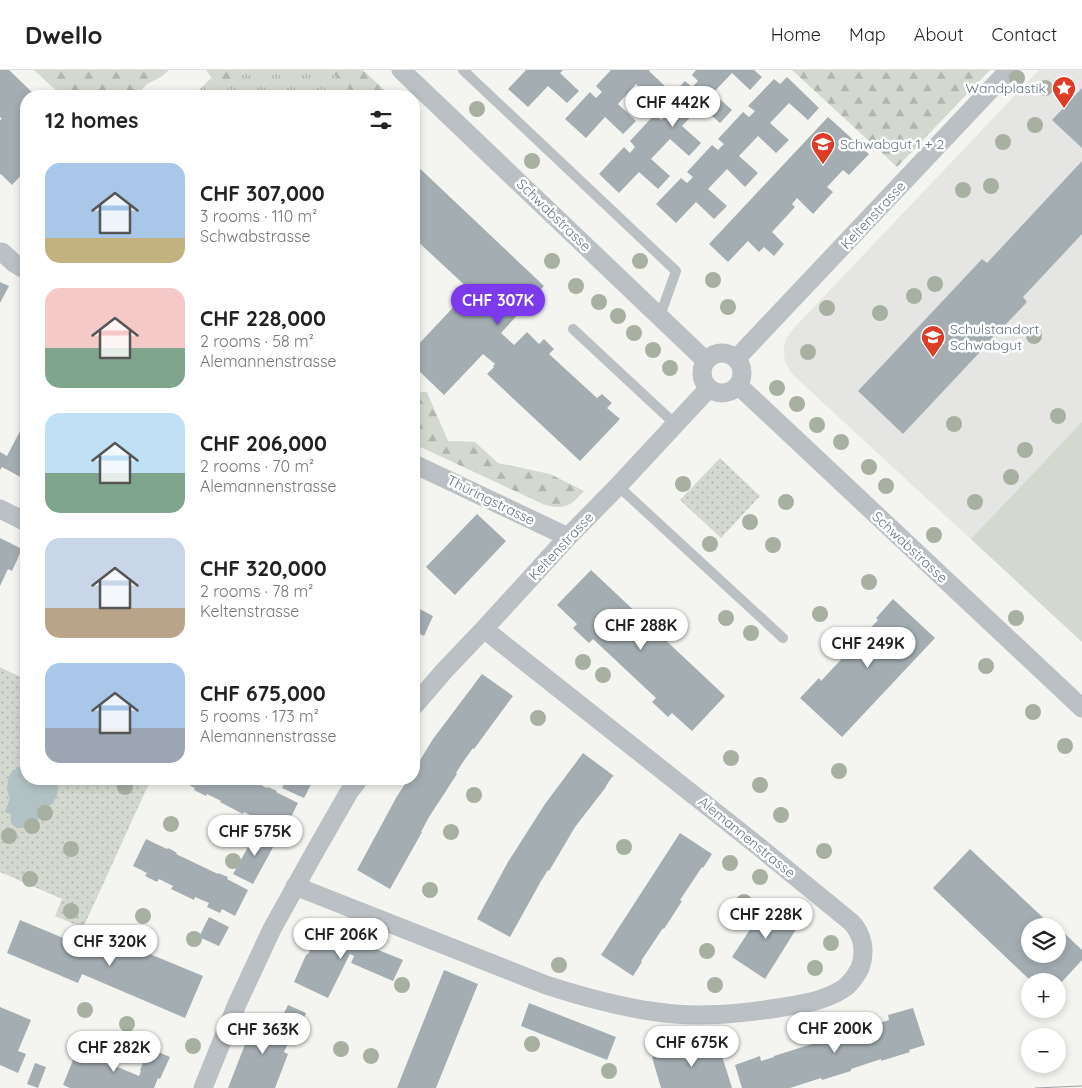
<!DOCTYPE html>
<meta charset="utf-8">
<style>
body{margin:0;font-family:Quicksand,sans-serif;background:#f2f2f2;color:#222;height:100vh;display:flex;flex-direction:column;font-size:19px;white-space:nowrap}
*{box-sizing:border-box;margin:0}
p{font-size:16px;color:#767676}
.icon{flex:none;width:28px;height:28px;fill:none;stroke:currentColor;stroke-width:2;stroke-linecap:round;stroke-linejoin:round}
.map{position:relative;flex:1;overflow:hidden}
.sheet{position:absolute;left:20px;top:20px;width:400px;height:695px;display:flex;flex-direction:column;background:#fff;border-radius:20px;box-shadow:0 2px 8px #0003}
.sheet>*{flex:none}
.fabs{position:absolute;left:1021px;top:848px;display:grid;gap:10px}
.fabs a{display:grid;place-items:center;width:45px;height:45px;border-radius:50%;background:#fff;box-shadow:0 2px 8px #0003;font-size:25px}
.price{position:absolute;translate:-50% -42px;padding:0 11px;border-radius:18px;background:#fff;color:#222;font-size:16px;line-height:32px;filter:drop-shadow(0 1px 2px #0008)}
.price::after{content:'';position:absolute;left:50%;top:30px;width:15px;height:11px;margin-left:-8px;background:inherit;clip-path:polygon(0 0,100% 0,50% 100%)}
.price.selected{background:#7c3aed;color:#fff}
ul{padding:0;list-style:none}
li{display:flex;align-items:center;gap:15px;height:125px;padding:0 25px}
li span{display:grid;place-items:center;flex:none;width:140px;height:100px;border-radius:15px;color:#555}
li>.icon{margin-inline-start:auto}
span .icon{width:60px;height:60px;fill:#fffc;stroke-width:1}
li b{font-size:21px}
h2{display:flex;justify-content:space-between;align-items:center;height:60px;padding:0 25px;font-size:21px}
header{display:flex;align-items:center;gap:30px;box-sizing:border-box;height:70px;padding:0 25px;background:#fff;border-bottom:1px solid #e0e0e0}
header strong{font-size:24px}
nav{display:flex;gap:28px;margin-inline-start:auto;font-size:18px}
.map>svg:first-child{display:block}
</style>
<header>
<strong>Dwello</strong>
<nav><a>Home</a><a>Map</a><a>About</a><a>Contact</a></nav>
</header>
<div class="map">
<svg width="1082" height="1018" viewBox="0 0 1082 1018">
<defs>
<pattern id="grass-tufts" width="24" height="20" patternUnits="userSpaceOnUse" patternTransform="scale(1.25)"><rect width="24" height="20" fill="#d4d9d0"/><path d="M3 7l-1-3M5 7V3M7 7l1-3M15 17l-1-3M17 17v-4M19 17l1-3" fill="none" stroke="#b0b5ae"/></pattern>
<pattern id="forest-firs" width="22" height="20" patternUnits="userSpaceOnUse" patternTransform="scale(1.25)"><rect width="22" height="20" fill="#d4d9d0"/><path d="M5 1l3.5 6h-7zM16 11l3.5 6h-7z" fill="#b0b5ae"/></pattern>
<pattern id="park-dots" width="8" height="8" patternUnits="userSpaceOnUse" patternTransform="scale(1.25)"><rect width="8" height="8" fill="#d4d9d0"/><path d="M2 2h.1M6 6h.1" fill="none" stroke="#b0b5ae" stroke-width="1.8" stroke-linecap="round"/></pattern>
</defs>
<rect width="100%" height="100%" fill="#f4f4f0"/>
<path fill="#e5e6e4" d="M1039,0H1082V572L792,304L785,292L784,285V276L786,269L793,259Z"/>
<path fill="url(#grass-tufts)" d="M246,0H329L356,26H193L211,8L215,13L232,14Z"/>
<path fill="url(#forest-firs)" d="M34,0H169L161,7L147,14L136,26H62Z
M206,0H246L232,14L224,20L215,13Z
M329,0H363L391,26H356Z
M792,0H990L897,97Z
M414,322H427L448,371L475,372L498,393L550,404L584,421C570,436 566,440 545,435L414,374Z"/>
<path fill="url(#park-dots)" d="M720,388L760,426L721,468L680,430Z
M0,597L26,610V709H151L83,858L55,846L62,829L0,802Z"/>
<path fill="#d4d9d0" d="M1082,352V572L971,469Z"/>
<path fill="#b2c2c4" d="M26,688V709H55C62,722 55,735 42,740L36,755L31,752L27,757C17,760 8,756 11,744L5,742L10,728L7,720L8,708L12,701L23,695Z"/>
<path fill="#a4aeb2" d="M0,0H9L36,26H26V100L12,115L1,104L0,105V50L2,49L0,47Z
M526,0H563L560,3L579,21L567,33L548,16L528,37L508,19Z
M611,0H650L649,1L667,18L654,31L636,14L618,34L636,51L623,64L605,47L586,68L565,49L590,22L596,28L602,22L596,16Z
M696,0H754L762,7L750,20L732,3L713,23L732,40L720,53L701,36L682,56L701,73L689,86L670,69L651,89L670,106L658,119L639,102L619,123L599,104L624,77L630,83L635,77L630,71L655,44L661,50L664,47L666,44L660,38L685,11L692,17L698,11L692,5Z
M787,7L819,38L808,50L789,33L770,53L789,70L776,83L758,66L739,86L758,103L757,104L745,117L727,99L708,119L727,136L714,149L696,132L676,153L656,134L681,108L687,113L693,107L687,102L712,75L718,80L724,74L718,69L743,42L749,47L755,41L748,36L774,9L780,14Z
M1082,18V78L1052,50Z
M828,47L869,84L849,105L843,100L827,117L833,122L813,144L797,128L792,134L795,137L772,162L784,174L774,186L764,177L759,182L748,171L728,192L709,174Z
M1082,91V164L1023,227L1027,232L903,364L858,321L982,189L987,193Z
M414,93L544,216L501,263L514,275L527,262L539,274L544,269L554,279L549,284L597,328L602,324L612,333L607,338L620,349L580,391L487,304L494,297L493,296L495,294L483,284L444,325L414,296V279L463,227L464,228L471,221L414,168Z
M0,212L9,216L0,233Z
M20,361L26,364V410L2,397L0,400V382L7,386Z
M477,444L506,471L455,525L426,497Z
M0,468L22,479L12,501L8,499L0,516Z
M591,500L725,626L692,661L672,643L668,647L652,632L656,628L593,569L589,573L573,558L577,554L557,535Z
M893,529L935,568L842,667L800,628L819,608L821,611L878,550L876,548Z
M414,536L433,546L424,566L414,561Z
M482,604L513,626L474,679L473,678L463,692L456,703L457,704L429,747L421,762H422L390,819L357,800L396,728L408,709H414V700L433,669Z
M583,683L614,706L612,707L606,716V717L575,757L549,801L548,800L541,811L510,867L477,849L508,792L545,734Z
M182,709H249L267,718L268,717L277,721L276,722L298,733L284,761L270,755L269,757L257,751L258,749L244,742L243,744L220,732L221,731L207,724L206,726L194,720L195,718L181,711Z
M286,709H314L304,728L282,718Z
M257,761L277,770L253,814L233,804Z
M680,763L712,784L703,798L702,797L680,830L682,831L664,859L663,858L641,891L642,892L633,906L601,885Z
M146,769L167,779L168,778L172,780L177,783L176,784L218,804V803L228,807L227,809L248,820L235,846L222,839L220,843L207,837L209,833L195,827L194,830L171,819L173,816L159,809L157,812L145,806L147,803L133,796Z
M970,779L1052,856H1030V884H1058V861L1062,865L1064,863L1082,880V890L1058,916V911H1031L933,818Z
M768,832L800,853L765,909L732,887Z
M209,847L229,857L219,876L199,867Z
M20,850L92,880L99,863L203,906L185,948L82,904L78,913L7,883Z
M322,852L357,868L362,871L361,873L403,890L393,911L351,893L354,886L350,884L328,928L294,912L306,885L309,883L310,878Z
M444,900L478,914L436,1018H397Z
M529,933L616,967L607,990L521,956Z
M288,935L306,943L302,953L283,945Z
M0,937L31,950L18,981L26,984L18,1003L0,995Z
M913,938L925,975L909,980L910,982L881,991V989L851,999V1001L822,1010L821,1008L790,1018H742L735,995L760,986L761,991L774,987V986L889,950L888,945Z
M259,943L295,958L284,982L288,984L275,1018H228L244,977Z
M698,972L700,979L718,973L732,1018H661L652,987Z
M149,978L170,987L160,1009L158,1008L154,1018H70L63,1015L77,980L139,1006L141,1001L140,1000Z
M35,993L46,997L38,1018L27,1014Z"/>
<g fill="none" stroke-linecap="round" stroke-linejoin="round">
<path stroke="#bac0c3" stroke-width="10" d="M463,0L676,201L660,246
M573,259L675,354
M618,416L783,568"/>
<path stroke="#bac0c3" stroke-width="19" d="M401,0L706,291
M2,182L14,193L26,200
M702 303a20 20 0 1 1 40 0a20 20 0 1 1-40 0Z
M736,289L1009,0
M738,315L1082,638
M414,394L568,467
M0,439L26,452
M414,636L444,601L484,559L568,467L618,416L709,318
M295,816L546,915C583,927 619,937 657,942C698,948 738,944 778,938C801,934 828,931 847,916C852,911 857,904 860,898C866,882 863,864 851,852L758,776L484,559
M203,1018L237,934L272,859L313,785L349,722L359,709"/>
<path stroke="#9ca4a8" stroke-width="1" d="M1035,1018L1082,1016"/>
</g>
<g fill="#a8b0a2">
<circle cx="1017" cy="8" r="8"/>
<circle cx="1045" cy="18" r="8"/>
<circle cx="477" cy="39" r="8"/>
<circle cx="1035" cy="55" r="8"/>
<circle cx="1003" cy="72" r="8"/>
<circle cx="532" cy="91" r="8"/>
<circle cx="991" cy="116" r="8"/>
<circle cx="963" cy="120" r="8"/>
<circle cx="552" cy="191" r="8"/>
<circle cx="640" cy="191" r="8"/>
<circle cx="713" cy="210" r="8"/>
<circle cx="935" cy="214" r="8"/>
<circle cx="576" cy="216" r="8"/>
<circle cx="914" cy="226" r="8"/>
<circle cx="599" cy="232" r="8"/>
<circle cx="728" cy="237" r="8"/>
<circle cx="827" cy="238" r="8"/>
<circle cx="880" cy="243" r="8"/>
<circle cx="618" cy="246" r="8"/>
<circle cx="634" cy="263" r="8"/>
<circle cx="1034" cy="266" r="8"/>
<circle cx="653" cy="280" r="8"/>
<circle cx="808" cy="282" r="8"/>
<circle cx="670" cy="298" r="8"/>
<circle cx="777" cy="318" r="8"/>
<circle cx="797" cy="334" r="8"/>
<circle cx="1058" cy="346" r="8"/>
<circle cx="954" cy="354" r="8"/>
<circle cx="817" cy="355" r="8"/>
<circle cx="841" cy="372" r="8"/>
<circle cx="1025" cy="380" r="8"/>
<circle cx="869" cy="397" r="8"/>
<circle cx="1011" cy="407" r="8"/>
<circle cx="683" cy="414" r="8"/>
<circle cx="886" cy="416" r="8"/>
<circle cx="786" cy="432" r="8"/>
<circle cx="975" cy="432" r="8"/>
<circle cx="750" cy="452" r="8"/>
<circle cx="934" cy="465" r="8"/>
<circle cx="710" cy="474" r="8"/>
<circle cx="773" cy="475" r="8"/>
<circle cx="869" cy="512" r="8"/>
<circle cx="820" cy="544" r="8"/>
<circle cx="726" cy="548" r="8"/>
<circle cx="1016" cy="548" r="8"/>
<circle cx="751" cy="563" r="8"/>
<circle cx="583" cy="592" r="8"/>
<circle cx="986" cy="596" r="8"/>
<circle cx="603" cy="605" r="8"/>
<circle cx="1033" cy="642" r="8"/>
<circle cx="538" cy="648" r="8"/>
<circle cx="1065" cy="676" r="8"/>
<circle cx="731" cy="688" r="8"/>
<circle cx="839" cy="701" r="8"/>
<circle cx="760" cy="715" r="8"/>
<circle cx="125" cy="717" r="8"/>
<circle cx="474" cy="725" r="8"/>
<circle cx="45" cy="743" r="8"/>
<circle cx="781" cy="745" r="8"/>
<circle cx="171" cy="754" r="8"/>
<circle cx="32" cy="756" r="8"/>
<circle cx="451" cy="762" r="8"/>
<circle cx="9" cy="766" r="8"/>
<circle cx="624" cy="777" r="8"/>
<circle cx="71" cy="779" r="8"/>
<circle cx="824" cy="781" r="8"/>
<circle cx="233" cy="791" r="8"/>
<circle cx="730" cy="793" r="8"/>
<circle cx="760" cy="807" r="8"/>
<circle cx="30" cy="809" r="8"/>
<circle cx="430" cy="820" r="8"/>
<circle cx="744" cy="832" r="8"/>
<circle cx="71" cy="841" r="8"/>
<circle cx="727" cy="842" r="8"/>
<circle cx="143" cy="846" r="8"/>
<circle cx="194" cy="869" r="8"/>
<circle cx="831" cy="873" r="8"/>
<circle cx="707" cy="881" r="8"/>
<circle cx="559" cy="895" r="8"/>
<circle cx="815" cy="898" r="8"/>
<circle cx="402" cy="915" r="8"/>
<circle cx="715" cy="915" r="8"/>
<circle cx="85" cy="940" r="8"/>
<circle cx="127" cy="954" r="8"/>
<circle cx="532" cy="974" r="8"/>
<circle cx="193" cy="976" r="8"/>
<circle cx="341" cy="979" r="8"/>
<circle cx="371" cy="986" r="8"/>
<circle cx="609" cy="1001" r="8"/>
</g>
<defs>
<g id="sight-pin" transform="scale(1.25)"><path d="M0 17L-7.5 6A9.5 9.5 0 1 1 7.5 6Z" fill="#de3c27" stroke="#fff"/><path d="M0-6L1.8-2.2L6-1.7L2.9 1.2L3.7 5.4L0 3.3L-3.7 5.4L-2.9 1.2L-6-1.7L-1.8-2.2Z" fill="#fff"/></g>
<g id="school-pin" transform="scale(1.25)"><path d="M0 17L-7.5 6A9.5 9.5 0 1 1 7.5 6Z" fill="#de3c27" stroke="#fff"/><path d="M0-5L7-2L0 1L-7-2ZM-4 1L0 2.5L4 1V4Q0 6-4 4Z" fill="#fff"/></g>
</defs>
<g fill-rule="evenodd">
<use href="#sight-pin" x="1064" y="18"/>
<use href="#school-pin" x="823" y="74"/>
<use href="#school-pin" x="933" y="267"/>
</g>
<g text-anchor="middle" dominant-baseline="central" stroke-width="5" stroke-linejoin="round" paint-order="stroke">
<g font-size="14" fill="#647781" stroke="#fff" text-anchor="start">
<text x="1046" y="18" text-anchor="end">Wandplastik</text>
<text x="840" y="74">Schwabgut 1 + 2</text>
<text x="950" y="259">Schulstandort<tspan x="950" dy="16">Schwabgut</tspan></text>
</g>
<g font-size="14" fill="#647781" stroke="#fff">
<text transform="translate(554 145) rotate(44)">Schwabstrasse</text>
<text transform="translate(873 145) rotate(-47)">Keltenstrasse</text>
<text transform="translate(491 430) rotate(26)">Thüringstrasse</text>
<text transform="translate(561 476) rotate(-47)">Keltenstrasse</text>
<text transform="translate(910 477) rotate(43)">Schwabstrasse</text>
<text transform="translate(747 767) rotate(39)">Alemannenstrasse</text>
</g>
</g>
</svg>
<div class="fabs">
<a><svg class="icon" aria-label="layers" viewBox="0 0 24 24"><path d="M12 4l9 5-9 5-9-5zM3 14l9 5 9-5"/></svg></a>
<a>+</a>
<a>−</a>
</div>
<b class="price" style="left:673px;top:58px">CHF 442K</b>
<b class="price selected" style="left:498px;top:256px">CHF 307K</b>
<b class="price" style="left:641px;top:581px">CHF 288K</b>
<b class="price" style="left:868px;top:599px">CHF 249K</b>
<b class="price" style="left:255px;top:787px">CHF 575K</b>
<b class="price" style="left:766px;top:870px">CHF 228K</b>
<b class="price" style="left:341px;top:890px">CHF 206K</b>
<b class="price" style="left:110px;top:897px">CHF 320K</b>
<b class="price" style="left:835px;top:984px">CHF 200K</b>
<b class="price" style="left:263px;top:985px">CHF 363K</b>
<b class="price" style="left:692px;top:998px">CHF 675K</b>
<b class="price" style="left:114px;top:1003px">CHF 282K</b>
<section class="sheet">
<h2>12 homes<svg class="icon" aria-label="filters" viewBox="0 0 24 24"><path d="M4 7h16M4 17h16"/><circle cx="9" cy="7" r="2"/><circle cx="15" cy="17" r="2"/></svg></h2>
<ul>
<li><span style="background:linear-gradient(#a9c7e8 75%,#c2b280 0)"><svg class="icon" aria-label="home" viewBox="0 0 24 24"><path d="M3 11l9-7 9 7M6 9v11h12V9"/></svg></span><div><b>CHF 307,000</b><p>3 rooms · 110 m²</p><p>Schwabstrasse</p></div></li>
<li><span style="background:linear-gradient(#f6c9c9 60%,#7fa58c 0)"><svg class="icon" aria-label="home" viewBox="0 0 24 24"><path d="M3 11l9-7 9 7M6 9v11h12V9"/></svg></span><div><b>CHF 228,000</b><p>2 rooms · 58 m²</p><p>Alemannenstrasse</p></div></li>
<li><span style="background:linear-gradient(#bfe0f5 60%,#7fa58c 0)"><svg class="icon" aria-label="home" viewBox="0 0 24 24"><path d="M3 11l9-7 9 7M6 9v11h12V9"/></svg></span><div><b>CHF 206,000</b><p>2 rooms · 70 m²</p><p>Alemannenstrasse</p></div></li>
<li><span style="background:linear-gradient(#c9d6e8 70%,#b9a48a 0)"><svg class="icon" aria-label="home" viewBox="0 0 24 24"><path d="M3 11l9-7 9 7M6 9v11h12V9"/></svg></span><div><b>CHF 320,000</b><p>2 rooms · 78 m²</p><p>Keltenstrasse</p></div></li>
<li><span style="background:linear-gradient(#a9c7e8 65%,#9aa5b1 0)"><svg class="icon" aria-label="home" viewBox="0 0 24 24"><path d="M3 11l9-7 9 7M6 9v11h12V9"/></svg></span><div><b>CHF 675,000</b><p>5 rooms · 173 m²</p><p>Alemannenstrasse</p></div></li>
</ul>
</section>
</div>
